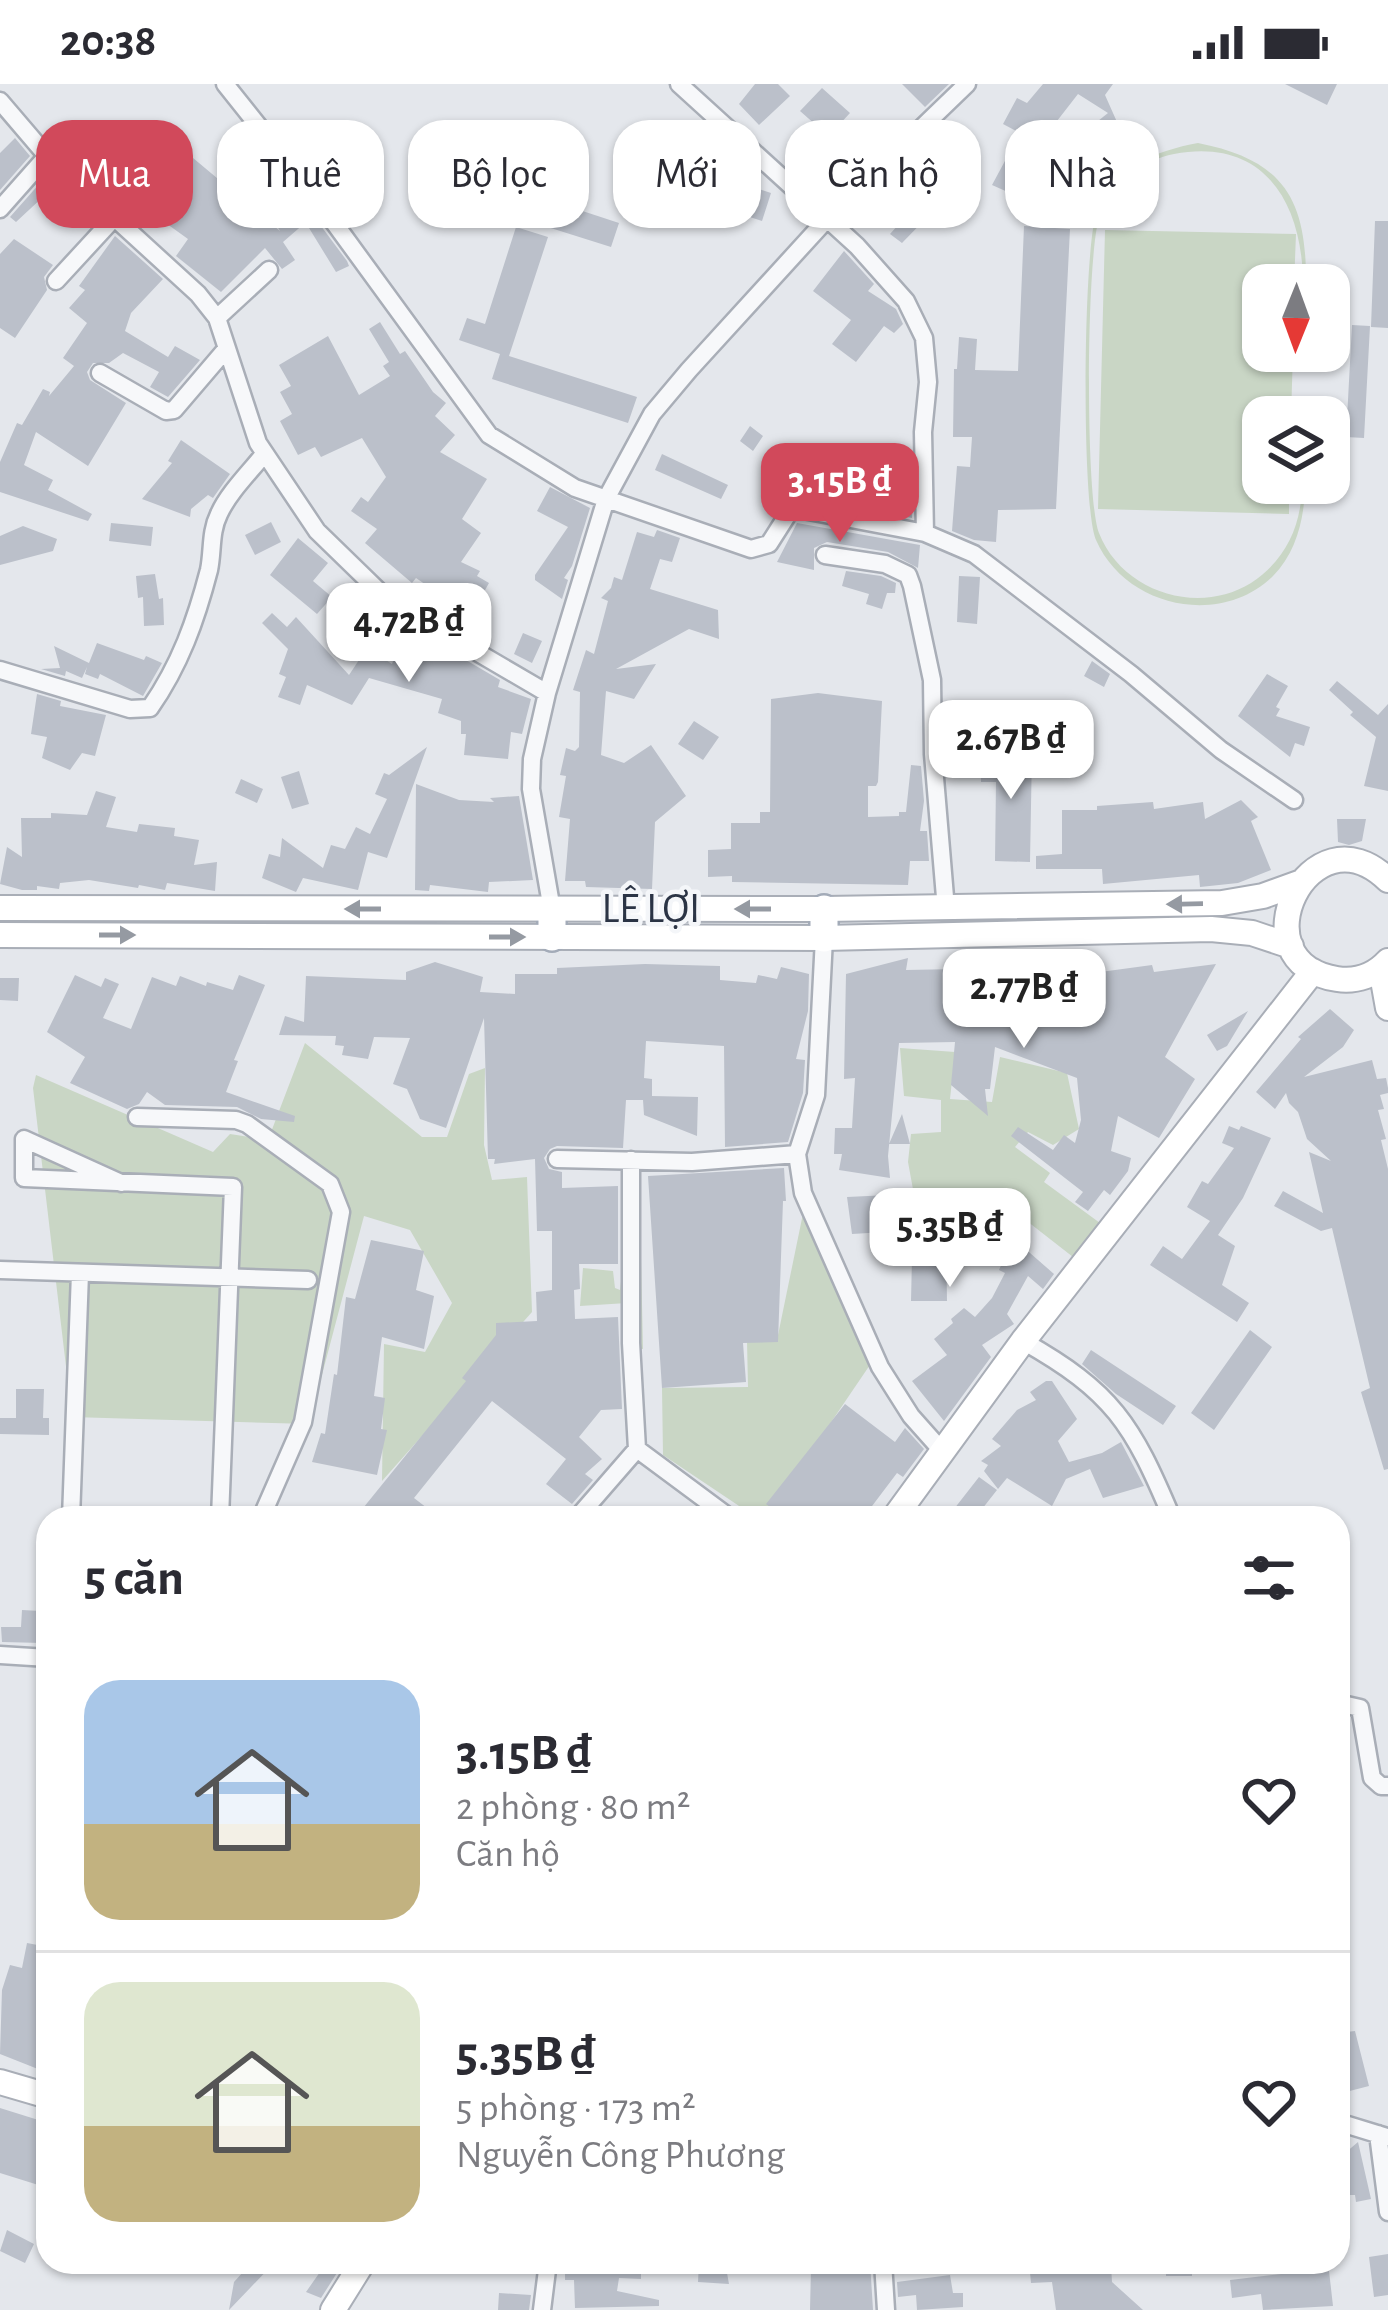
<!DOCTYPE html>
<html lang="vi">
<meta charset="utf-8">
<style>
body{margin:0;font-family:"Alegreya Sans",sans-serif;background:#f2f2f3;color:#2b2b33;height:100vh;display:flex;flex-direction:column;font-size:45px;white-space:nowrap}
*{box-sizing:border-box;margin:0}
p{font-size:39px;color:#7c7c81}
.icon{flex:none;width:66px;height:66px;fill:none;stroke:currentColor;stroke-width:2;stroke-linecap:round;stroke-linejoin:round}
.map{position:relative;flex:1;overflow:hidden}
.side{position:absolute;left:36px;top:1422px;width:1314px;height:768px;display:flex;flex-direction:column;background:#fff;border-radius:36px;box-shadow:0 3px 9px #0004}
.side>*{flex:none}
.guide{position:absolute;left:36px;top:36px;width:1317px;height:108px;display:flex;gap:24px}
.needle{width:78px;rotate:181deg}
.tools{position:absolute;left:1242px;top:180px;display:grid;gap:24px}
.tools a{display:grid;place-items:center;width:108px;height:108px;border-radius:24px;background:#fff;box-shadow:0 3px 9px #0004;font-size:60px}
.price{position:absolute;translate:-50% -102px;padding:0 27px;border-radius:24px;background:#fff;color:#222;font-size:39px;line-height:78px;filter:drop-shadow(0 3px 6px #0008)}
.price::after{content:'';position:absolute;left:50%;top:72px;width:36px;height:27px;margin-left:-18px;background:inherit;clip-path:polygon(0 0,100% 0,50% 100%)}
.price.current{background:#d1495b;color:#fff}
ul{padding:0;list-style:none}
li{display:flex;align-items:center;gap:36px;height:300px;padding:0 48px}
li+li{border-top:3px solid #e1e1e2}
li span{display:grid;place-items:center;flex:none;width:336px;height:240px;border-radius:36px;color:#555}
li>.icon{margin-inline-start:auto}
span .icon{width:144px;height:144px;fill:#fffc;stroke-width:1}
li b{font-size:51px}
h2{display:flex;justify-content:space-between;align-items:center;height:144px;padding:0 48px;font-size:51px}
.pill{padding:0 42px;border-radius:36px;background:#fff;box-shadow:0 3px 9px #0004;font-size:42px;line-height:108px}
.pill.current{background:#d1495b;color:#fff}
.status{display:flex;justify-content:space-between;align-items:center;height:84px;padding:0 60px;background:#fff;direction:ltr}
.status svg{height:33px;fill:currentColor}
.map>svg:first-child{display:block}
</style>
<div class="status"><b>20:38</b><svg viewBox="0 0 49 12"><path d="M0 12V9h3v3zM5 12V6h3v6zM10 12V3h3v9zM15 12V0h3v12zM26 1h20v11H26zM47 4h2v5h-2z"/></svg></div>
<div class="map">
<svg width="1388" height="2226" viewBox="0 0 1388 2226">
<rect width="100%" height="100%" fill="#e4e7ec"/>
<path fill="#c9d6c5" d="M1198,59C1284,76 1307,115 1306,201H1303C1303,120 1265,53 1174,70C1143,76 1111,101 1100,131C1086,167 1085,414 1099,449C1122,508 1198,532 1251,499C1286,476 1302,441 1302,399H1305C1305,432 1297,468 1273,492C1220,544 1125,523 1096,456C1081,422 1083,162 1097,127C1114,82 1156,67 1198,59Z
M1105,146L1296,150L1294,201H1263V267H1293L1291,333H1263V399H1289V430L1098,425Z
M305,959L422,1053H447L469,990L485,984L484,1061L492,1096L527,1093L532,1228L382,1397L384,1260L425,1268L452,1219L410,1146L364,1132L309,1340L72,1333L33,1004L36,991L213,1068L230,1050L268,1056Z
M900,964L955,968L950,1015L992,1018L1000,973L1067,989L1079,1045L1053,1061L1028,1048L1015,1063L1050,1089L1044,1098L1100,1139L1073,1173L1014,1127L990,1161L923,1160L908,1078L911,1050L941,1048V1016L904,1012Z
M806,1115L876,1272L766,1434H757L663,1371L662,1304L748,1303L747,1257L777,1256Z
M640,1129L643,1265L630,1264L627,1219L580,1222L583,1184L613,1187L615,1204L620,1206L629,1130Z"/>
<path fill="#bbc0ca" d="M755,0H778L790,12L759,41L739,20Z
M902,0H949L925,23Z
M1043,0H1113L1105,11L1121,47L1111,55L1098,37L1108,29L1078,10L1057,37L1066,42L1051,68L1042,63L1010,109L992,101L1020,49L1003,40L1017,14L1027,19Z
M1285,0H1337L1327,21Z
M822,4L850,29L800,83L790,73L817,42L800,27Z
M567,50L578,61L563,75L553,64Z
M168,53L280,147L242,82V77L258,62L313,132L283,158L295,176L282,185L265,164L221,208L176,172L188,155L142,122L149,114L129,94Z
M15,54L30,72L0,106V69Z
M712,89L771,109L762,137L695,115L703,90L711,93Z
M48,90L58,99L16,138L10,133Z
M940,94L956,109L942,123L940,120L902,159L890,150Z
M546,115L619,139L611,163L538,140Z
M1375,137H1388V244L1371,243Z
M318,138L347,177L349,182L336,188L309,144Z
M1024,142L1070,145L1056,425L998,426L996,458L974,456L952,447L957,382L970,383L972,353H953L954,285H957L959,253L977,255L975,286L1018,287Z
M516,143L548,153L509,272L637,313L628,339L492,295L500,270L459,256L467,234L485,240Z
M115,152L163,195L131,229L125,247L168,273L175,262L200,276L168,313L150,303L159,288L123,269L109,279H93L87,288L90,296L126,319L88,382L36,348L24,381L53,396L48,406L92,430L88,437L0,408V378L17,339L22,341L43,305L50,308L49,312L74,282L63,274L87,239L69,224L85,206L79,202Z
M14,155L53,181L44,193L47,206L15,254L0,244V170Z
M844,167L874,200L868,207L896,225L903,240L894,249L884,242L856,278L832,260L851,236L813,207Z
M380,238L400,270L405,267L433,308L446,319L435,332L455,351L440,368L487,395L462,435L481,449L461,478L480,487L477,492L489,499L480,515L469,508L461,525L416,494L412,499L365,459L377,445L351,427L361,413L368,418L386,393L362,354L321,373L315,363L298,371L280,337L292,330L280,308L291,302L279,281L328,252L359,311L390,292L383,282L389,278L369,245Z
M1352,241L1370,242L1364,354L1346,353Z
M750,342L763,352L753,367L740,357Z
M181,356L230,390L213,414L208,411L191,425L190,433L142,415L172,379L168,377Z
M662,370L728,401L721,415L655,386Z
M911,393L912,434L893,430Z
M550,403L590,424L572,482L564,494L568,496L562,515L535,496V491L568,443L537,427Z
M271,438L281,458L255,471L245,451Z
M111,439L153,443L151,462L109,457Z
M797,439L920,461L918,484L888,468L827,458L814,464V486L777,478Z
M23,442L57,455L53,467L0,481V452Z
M657,446L680,454L672,478L660,475L650,505L718,526L719,555L689,545L616,585L656,580L634,615L606,607L601,671L624,679L651,661L686,712L655,738L652,805L586,803L585,797H565L570,735L559,733L566,692L560,691L566,664L575,667L579,663L580,608L573,606L586,566L594,570L608,517L601,514L611,504L614,493L622,496L637,448L654,453Z
M298,454L328,479L313,497L332,513L317,530L270,491Z
M846,487L881,492L896,499L895,509H887L882,525L866,520L869,510L842,502Z
M155,490L159,515L163,514L164,541L144,542L143,513L138,514L136,492Z
M959,492L980,493L977,540L957,538Z
M272,529L287,543L296,533L349,591L367,564L392,580L400,558L418,564L420,558L459,572L500,596L498,603L531,615L522,650L511,648L508,675L464,671L466,650H461V637L438,629L442,615L369,594L352,621L307,601L300,621L278,613L286,593L279,590L288,565L262,539Z
M523,549L542,557L532,579L514,570Z
M97,559L144,576L146,572L162,579L143,612L100,590L98,595L85,590L87,583L82,594L66,587L65,592L41,585L60,584L54,562L89,579Z
M1092,577L1110,590L1104,603L1084,592Z
M1267,590L1288,602L1276,623L1280,625L1276,632L1310,643L1304,662L1295,659L1290,673L1238,632Z
M1337,597L1378,631L1388,620V707L1364,702L1376,653L1350,631L1353,628L1329,606Z
M818,609L882,617L878,698L876,702H868V733L899,732V728H906L911,681L921,682L924,717L920,747H927L929,777H910L908,801L732,798V792L708,793V766L731,765V739H760V728H770L771,615Z
M37,610L61,617L60,622L106,631L95,672L82,669L70,686L42,674L47,653L31,650Z
M694,637L719,653L703,676L678,660Z
M427,663L387,774L368,768L358,806L303,794L296,808L262,794L269,770L280,773L282,754L323,784L331,761L345,765L356,743L370,750L387,715L375,710L384,689L389,691Z
M980,667H1032L1030,778L995,777L996,698H981Z
M299,687L309,720L292,725L281,693Z
M241,695L263,705L257,719L235,709Z
M416,700L459,716L494,718L490,714L519,712L533,796L489,798L488,808L430,801L429,807L415,806Z
M96,707L116,713L106,743L137,748L139,740L175,744L174,752L199,756L194,781L217,778L215,807L167,799L165,806L139,801L138,804L89,796L60,799L59,805L37,802V806H22L0,800L7,763L22,773L21,734H51V729L87,731Z
M1241,716L1258,733L1251,737L1271,786L1238,799L1200,803L1199,791L1103,800L1102,785H1036V772L1062,770V726H1097V722L1153,718L1154,725L1203,718L1205,735Z
M1337,735H1366L1362,757L1349,761L1338,758Z
M908,874L906,886L958,885L959,879L1024,886L1048,881L1049,886L1092,884L1093,889L1152,881L1154,888L1216,880L1165,973L1195,995L1159,1054L1118,1032L1111,1067L1131,1074L1128,1087L1110,1111L1104,1106L1088,1127L1075,1118L1083,1108L1011,1052L1018,1043L1053,1066L1064,1051L1075,1059L1081,1036L1077,994L995,963L990,1005H985L988,1032L951,1001L955,958L899,959L888,1072L890,1094L839,1086L842,1070H834L835,1044H852L855,994L844,995L846,890Z
M435,878L483,893L480,908L515,910V890H557V884L645,880L720,882V896L756,899L758,891L777,895L781,883L809,890L808,927L796,975L805,976L803,1009L788,1058L725,1063L724,962L646,957L644,994L652,995V1012L698,1013L697,1052L644,1031L643,1016H626L623,1064L557,1062L550,1065L544,1074L549,1085L562,1088V1104L618,1102V1180H579L580,1205L574,1206L575,1235L618,1233L622,1325L601,1326L579,1353L602,1375L585,1390L593,1396L572,1420L546,1400L566,1375L492,1317L414,1414L440,1434H355L466,1297L462,1294L496,1251V1239L537,1237L536,1208L552,1206V1147H537L535,1075L494,1080L495,1075H488L484,934L446,1044L420,1035L407,1005L393,1000L410,954L374,953L368,975L342,971L344,962L335,961L336,952L279,951L285,932L304,938L306,892L406,896V888Z
M75,891L101,903L105,894L119,900L103,934L131,945L152,893L176,902L180,892L206,902L207,898L233,906L239,891L265,901L234,976L238,977L226,1008L295,1032L294,1038L261,1035L237,1023L165,1021L147,1008L139,1020L127,1025L70,999L85,973L47,948Z
M0,894H19L18,917L0,916Z
M1330,925L1354,946L1343,963L1304,993L1372,976L1377,995L1386,994L1388,1004V1009L1380,1011L1384,1025L1378,1026L1386,1055L1381,1056L1388,1085V1385L1384,1386L1361,1308L1370,1304L1332,1144L1321,1147L1274,1122L1283,1107L1323,1129L1309,1068L1331,1077L1307,1055L1298,1028L1289,1019L1286,1009L1275,1025L1256,1008L1301,955L1298,953Z
M1248,927L1227,962L1217,967L1207,951Z
M902,1030L910,1060H889Z
M1229,1042L1239,1046L1241,1042L1271,1054L1243,1114L1218,1151L1235,1162L1222,1201L1249,1219L1237,1238L1150,1181L1163,1162L1182,1175L1210,1137L1187,1123L1202,1097L1208,1100L1234,1064L1222,1059Z
M784,1084L786,1117H783L778,1258L743,1259L746,1298L662,1304L648,1092Z
M889,1111L890,1137L989,1133L1054,1190L1043,1205L1028,1192L1007,1230L1014,1240L982,1261L991,1273L944,1337L912,1297L947,1271L934,1255L953,1239L951,1235L964,1224L975,1233L992,1214L1005,1189L999,1186L1003,1177L992,1167L1006,1152L946,1150L947,1217H911L912,1174H885V1148L852,1150L847,1113Z
M371,1156L424,1167L416,1206L434,1212L424,1265L382,1253L374,1312L385,1314L381,1345L387,1346L377,1391L312,1378L321,1349L325,1350L334,1290L337,1291L346,1213L355,1215Z
M1250,1246L1272,1263L1214,1346L1191,1329Z
M1091,1266L1176,1322L1163,1341L1116,1310L1082,1280Z
M1046,1297H1052L1077,1335L1058,1357L1069,1378L1102,1369L1121,1358L1144,1402L1103,1414L1090,1385L1066,1395L1052,1422L1007,1394L998,1405L984,1387L988,1381L981,1377L1001,1362L992,1355L1017,1326L1036,1316L1030,1308Z
M16,1305H44L43,1334H49V1351L0,1350V1334H16Z
M845,1320L895,1358L905,1344L924,1365L903,1393L897,1389L863,1434H785L766,1420Z
M979,1393L997,1406L975,1434H947Z
M22,1526L41,1527L43,1559L2,1558L1,1543H21Z
M27,1859L48,1863V1989L0,1970L2,1906L10,1881L22,1884Z
M1355,1947L1369,2002L1338,2010V1949Z
M0,2024L48,2039V2104L0,2089Z
M1358,2058L1371,2115L1356,2118L1355,2111H1338V2075Z
M7,2146L34,2160L25,2179L0,2167Z
M1388,2170V2211L1374,2213L1369,2173Z
M252,2178H275L229,2226L234,2198Z
M327,2178L342,2181L321,2214L306,2208Z
M565,2178H641V2195L619,2194L617,2207L659,2216V2222L575,2224L574,2196H565Z
M699,2178H725L729,2200L698,2198Z
M827,2178H870L873,2226H810L811,2184H827Z
M1029,2178H1095L1096,2184L1111,2182L1112,2198L1143,2226H1056L1052,2198L1031,2199Z
M1166,2178H1192V2192H1166Z
M1288,2178H1328L1333,2222L1263,2226L1261,2210L1232,2214L1230,2196L1290,2189Z
M950,2191L953,2209H963V2223L917,2226L916,2211L898,2213L897,2198Z
M499,2209L531,2211L529,2226H498Z"/>
<g fill="none" stroke-linecap="round" stroke-linejoin="round">
<g stroke="#a9aeb7" stroke-width="21">
<path id="street" d="M225,0L319,118L489,351L575,404L751,465L769,460L790,427L803,426L925,449L974,470L1131,590L1221,666L1294,716
M679,0L857,162L906,217L924,254L928,298L923,348L925,449
M0,17L47,72L198,210L217,234L258,359L317,447L388,516L547,609
M0,125L47,72
M56,197L115,133
M217,234L269,186
M100,289L166,327L174,326L227,264
M825,471L885,480L908,491L912,502L932,596L933,670L946,825
M0,586L130,625L150,624C180,581 196,536 209,486C213,467 210,448 219,430C229,408 250,388 264,370
M552,826L531,705L532,675L547,609L606,415L652,330L689,286L826,136L967,0
M824,854L816,1011L797,1070L803,1109L880,1283L911,1332L943,1368
M137,1033L236,1036L247,1040L330,1100L341,1128L303,1338L261,1434
M557,1075L692,1078L797,1070
M631,1076V1259L637,1365L730,1434
M121,1099L24,1055V1094L233,1103L220,1434
M0,1186L308,1196
M1023,1257C1113,1308 1132,1339 1172,1434
M71,1434L80,1189
M577,1434L637,1365
M0,1571L48,1574
M1338,1619L1360,1624L1372,1694L1381,1702H1388
M1338,2038L1387,2053
M1378,2050L1388,2128
M883,2178L886,2226
M542,2226L548,2178"/>
</g>
<g stroke="#a9aeb7" stroke-width="28">
<path id="secondary" d="M1388,796C1310,720 1233,879 1337,895C1357,898 1375,891 1388,877
M0,824L824,825L1222,819L1263,812L1299,799
M0,851L824,854L1211,845L1252,849L1291,862
M1381,885L1388,924
M894,1434L1023,1257L1313,887
M0,1998L48,2012
M333,2226L363,2178"/>
</g>
<g stroke="#a3abb8" stroke-width="32">
<path id="primary" d="M824,825V854
M552,826V853"/>
</g>
<use href="#street" stroke="#f7f8fa" stroke-width="16"/>
<use href="#secondary" stroke="#fff" stroke-width="24"/>
<use href="#primary" stroke="#fff" stroke-width="27"/>
</g>
<defs><path id="oneway-solid" d="M-6-.8H1V-3.2L6.5 0L1 3.2V.8H-6Z" transform="scale(3)"/></defs>
<g fill="#959aa2">
<use href="#oneway-solid" transform="translate(1185 820) rotate(179)"/>
<use href="#oneway-solid" transform="translate(363 825) rotate(-180)"/>
<use href="#oneway-solid" transform="translate(753 825) rotate(180)"/>
<use href="#oneway-solid" transform="translate(117 851)"/>
<use href="#oneway-solid" transform="translate(507 853)"/>
</g>
<g text-anchor="middle" dominant-baseline="central" stroke-width="9" stroke-linejoin="round" paint-order="stroke">
<g font-size="42" fill="#2b3445" stroke="#f4f6f9">
<text x="651" y="825">LÊ LỢI</text>
</g>
</g>
</svg>
<div class="tools">
<a><svg class="needle" viewBox="-14 -14 28 28"><path d="M0-13l5 13h-10z" fill="#e53935"/><path d="M0 13l5-13h-10z" fill="#7c7c81"/></svg></a>
<a><svg class="icon" aria-label="layers" viewBox="0 0 24 24"><path d="M12 4l9 5-9 5-9-5zM3 14l9 5 9-5"/></svg></a>
</div>
<b class="price current" style="left:840px;top:461px">3.15B ₫</b>
<b class="price" style="left:409px;top:601px">4.72B ₫</b>
<b class="price" style="left:1011px;top:718px">2.67B ₫</b>
<b class="price" style="left:1024px;top:967px">2.77B ₫</b>
<b class="price" style="left:950px;top:1206px">5.35B ₫</b>
<div class="guide">
<a class="pill current">Mua</a>
<a class="pill">Thuê</a>
<a class="pill">Bộ lọc</a>
<a class="pill">Mới</a>
<a class="pill">Căn hộ</a>
<a class="pill">Nhà</a>
</div>
<section class="side">
<h2>5 căn<svg class="icon" aria-label="filters" viewBox="0 0 24 24"><path d="M4 7h16M4 17h16"/><circle cx="9" cy="7" r="2"/><circle cx="15" cy="17" r="2"/></svg></h2>
<ul>
<li><span style="background:linear-gradient(#a9c7e8 60%,#c2b280 0)"><svg class="icon" aria-label="home" viewBox="0 0 24 24"><path d="M3 11l9-7 9 7M6 9v11h12V9"/></svg></span><div><b>3.15B ₫</b><p>2 phòng · 80 m²</p><p>Căn hộ</p></div><svg class="icon" aria-label="heart" viewBox="0 0 24 24"><path d="M12 20l-8-8c-3-5 5-10 8-4 3-6 11-1 8 4z"/></svg></li>
<li><span style="background:linear-gradient(#dfe7d0 60%,#c2b280 0)"><svg class="icon" aria-label="home" viewBox="0 0 24 24"><path d="M3 11l9-7 9 7M6 9v11h12V9"/></svg></span><div><b>5.35B ₫</b><p>5 phòng · 173 m²</p><p>Nguyễn Công Phương</p></div><svg class="icon" aria-label="heart" viewBox="0 0 24 24"><path d="M12 20l-8-8c-3-5 5-10 8-4 3-6 11-1 8 4z"/></svg></li>
</ul>
</section>
</div>
